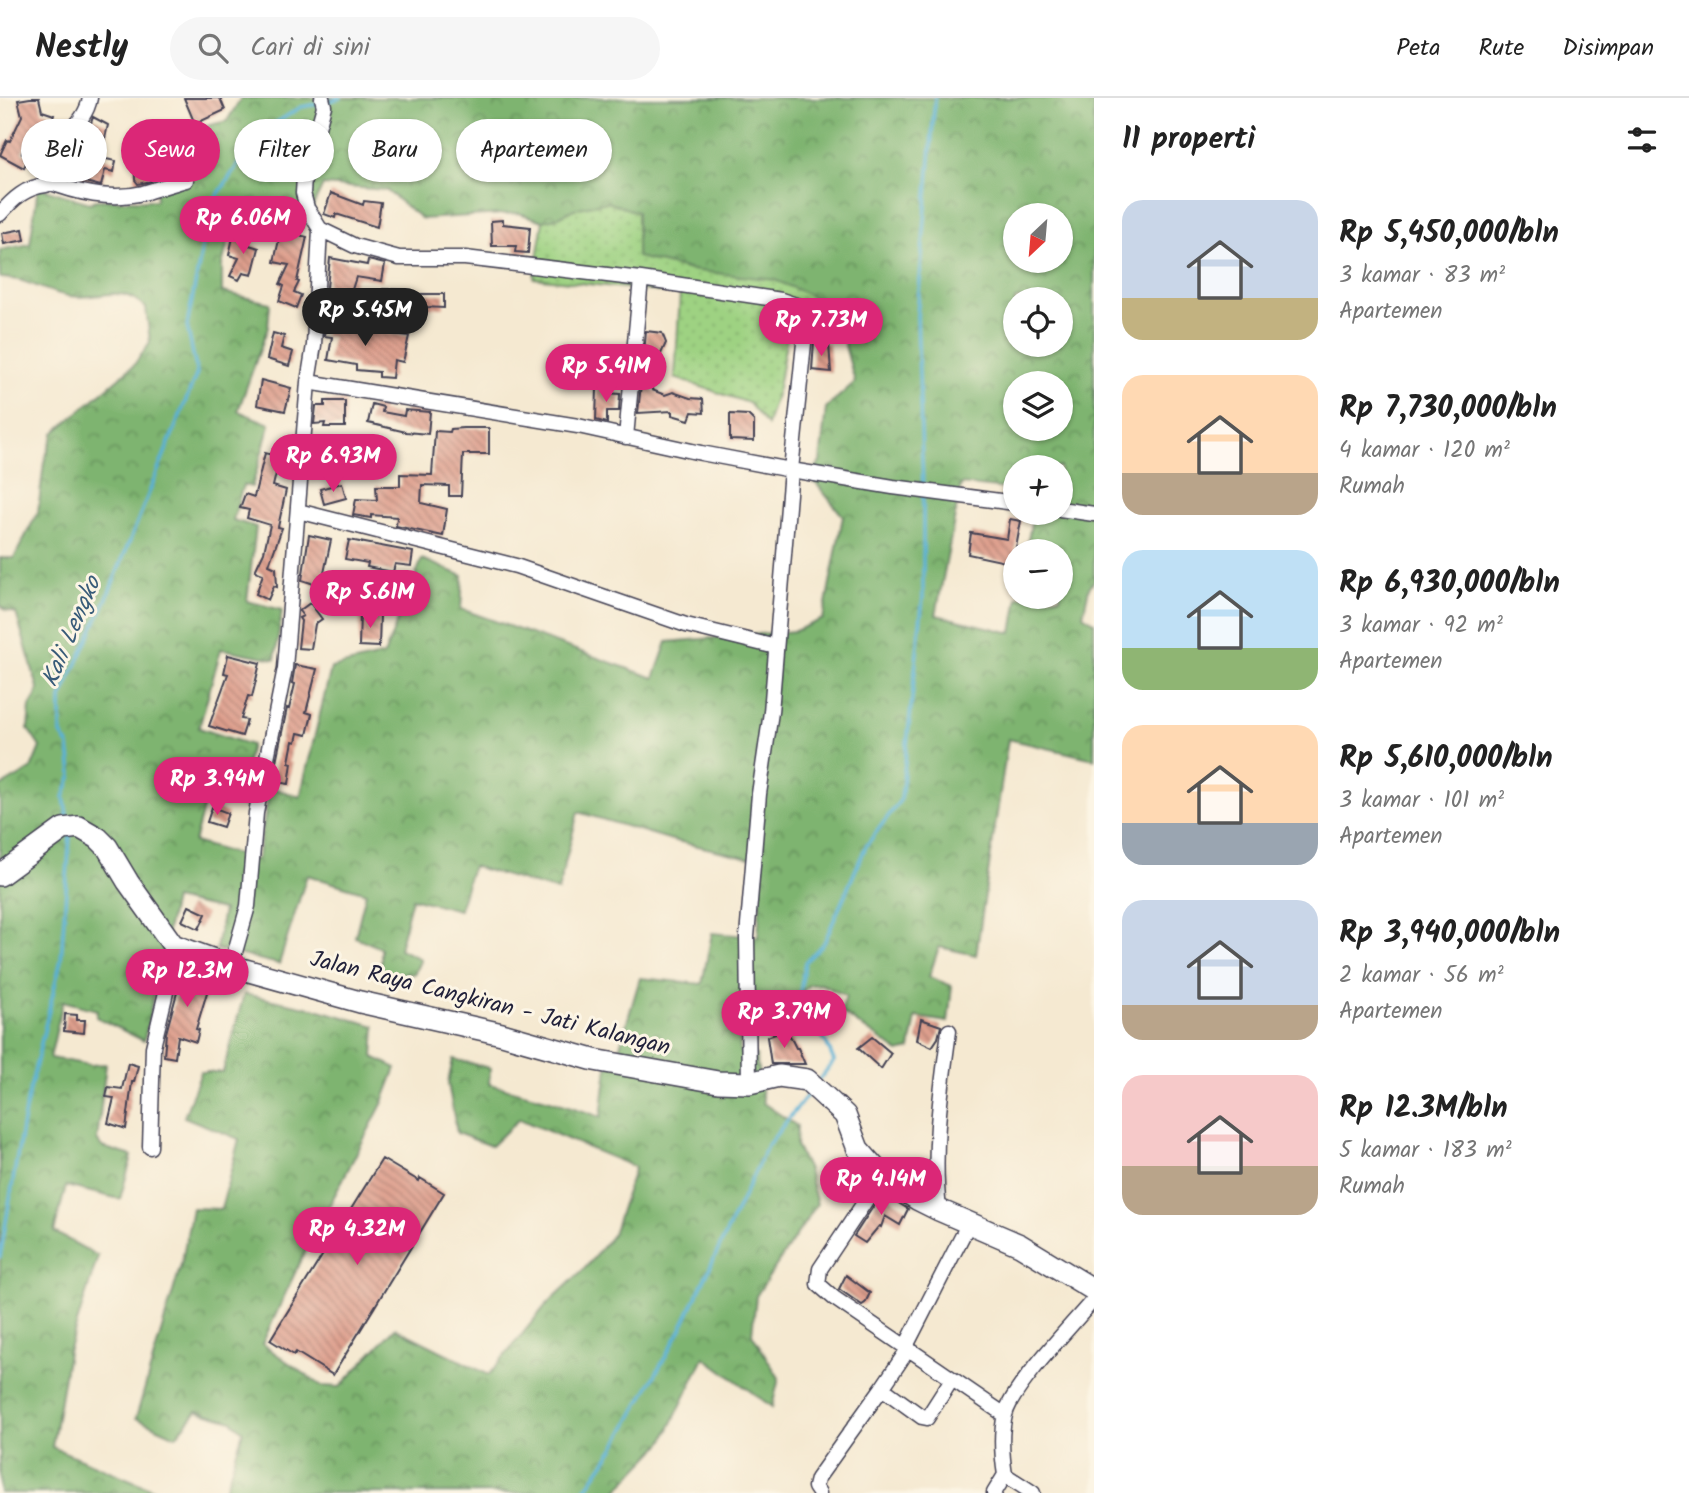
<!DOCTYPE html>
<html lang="id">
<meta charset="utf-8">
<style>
body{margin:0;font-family:Kalam,sans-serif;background:#f6f6f6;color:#222;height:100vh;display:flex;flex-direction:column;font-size:26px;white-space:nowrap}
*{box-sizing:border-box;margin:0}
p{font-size:23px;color:#767676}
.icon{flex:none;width:38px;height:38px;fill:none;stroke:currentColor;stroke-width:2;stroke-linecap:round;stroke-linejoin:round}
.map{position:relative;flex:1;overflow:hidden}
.panel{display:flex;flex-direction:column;background:#fff;width:595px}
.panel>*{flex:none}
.guide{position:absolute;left:21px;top:21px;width:665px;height:63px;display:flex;gap:14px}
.needle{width:46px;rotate:206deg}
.tools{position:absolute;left:1003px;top:105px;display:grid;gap:14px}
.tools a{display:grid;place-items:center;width:70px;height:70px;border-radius:50%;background:#fff;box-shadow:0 2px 5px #0004;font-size:35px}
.price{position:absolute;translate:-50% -60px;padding:0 16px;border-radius:24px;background:#db2777;color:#fff;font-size:23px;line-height:46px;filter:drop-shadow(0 2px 4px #0008)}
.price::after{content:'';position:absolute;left:50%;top:42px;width:21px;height:16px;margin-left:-10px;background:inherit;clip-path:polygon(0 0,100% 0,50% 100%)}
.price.current{background:#222;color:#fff}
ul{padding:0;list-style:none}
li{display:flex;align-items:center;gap:21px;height:175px;padding:0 28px}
li span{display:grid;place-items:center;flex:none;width:196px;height:140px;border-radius:21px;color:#555}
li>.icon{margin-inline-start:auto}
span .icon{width:84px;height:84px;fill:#fffc;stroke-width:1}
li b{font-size:30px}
h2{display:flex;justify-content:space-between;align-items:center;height:84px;padding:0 28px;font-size:30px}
.tag{padding:0 24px;border-radius:32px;background:#fff;box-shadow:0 2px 5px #0004;font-size:24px;line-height:63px}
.tag.current{background:#db2777;color:#fff}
header{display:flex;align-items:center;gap:42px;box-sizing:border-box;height:98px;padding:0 35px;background:#fff;border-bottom:2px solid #e0e0e0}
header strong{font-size:33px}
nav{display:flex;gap:38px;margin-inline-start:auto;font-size:24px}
.search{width:490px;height:63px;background:#f6f6f6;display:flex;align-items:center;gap:18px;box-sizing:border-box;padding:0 24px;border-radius:38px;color:#767676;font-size:26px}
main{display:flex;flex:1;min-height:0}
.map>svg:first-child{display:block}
</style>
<header>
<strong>Nestly</strong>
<div class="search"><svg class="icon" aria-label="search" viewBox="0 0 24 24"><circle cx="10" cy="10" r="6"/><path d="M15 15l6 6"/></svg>Cari di sini</div>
<nav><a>Peta</a><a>Rute</a><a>Disimpan</a></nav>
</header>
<main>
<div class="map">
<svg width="1094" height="1395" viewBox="0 0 1094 1395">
<defs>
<pattern id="forest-crowns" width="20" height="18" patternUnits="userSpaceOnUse" patternTransform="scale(1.75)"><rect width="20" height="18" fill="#7eb470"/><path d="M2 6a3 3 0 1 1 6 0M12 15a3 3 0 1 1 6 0" fill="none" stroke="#67925d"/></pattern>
<pattern id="garden-dots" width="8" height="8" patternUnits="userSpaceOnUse" patternTransform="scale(1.75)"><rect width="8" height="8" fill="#9ed282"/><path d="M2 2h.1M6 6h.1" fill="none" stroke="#88b471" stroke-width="1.8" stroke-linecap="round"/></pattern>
<pattern id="building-back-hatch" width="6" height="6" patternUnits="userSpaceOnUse" patternTransform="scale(1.75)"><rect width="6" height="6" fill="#de9f8d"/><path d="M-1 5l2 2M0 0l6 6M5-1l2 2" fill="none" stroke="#b48174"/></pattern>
</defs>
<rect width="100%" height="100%" fill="#fcf5e5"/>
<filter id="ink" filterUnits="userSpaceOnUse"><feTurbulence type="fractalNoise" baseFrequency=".0143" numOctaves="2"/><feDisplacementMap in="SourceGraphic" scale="14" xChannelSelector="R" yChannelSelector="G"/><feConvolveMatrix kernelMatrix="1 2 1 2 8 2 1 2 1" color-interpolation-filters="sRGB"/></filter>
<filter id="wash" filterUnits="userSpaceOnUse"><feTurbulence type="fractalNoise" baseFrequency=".00686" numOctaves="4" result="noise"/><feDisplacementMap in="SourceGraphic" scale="28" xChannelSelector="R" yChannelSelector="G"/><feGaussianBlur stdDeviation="1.57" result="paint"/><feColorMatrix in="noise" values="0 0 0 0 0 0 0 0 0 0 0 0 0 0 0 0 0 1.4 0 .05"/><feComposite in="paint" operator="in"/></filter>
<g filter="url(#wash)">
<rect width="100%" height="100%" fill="#f5e9d1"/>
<path fill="url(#forest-crowns)" stroke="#506b56" stroke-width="2" fill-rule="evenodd" d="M241,0H1094V482L1089,490L1083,517L1094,524V661L1008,641L976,857L939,849L929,879L952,888L948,924L916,919L910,951L899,954L841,914L846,898L821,886L809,887L799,897L776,904L757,906L740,928V954L756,957L763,1005L797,1028L796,1048L808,1072L817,1106L756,1198L752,1236L779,1280L772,1309L704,1259L663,1344L617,1392V1395H224L243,1333L232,1323L197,1313L176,1338L136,1320L182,1163L192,1110L221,1111L239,1041L184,1019L201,974H223L244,896L316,911L375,928L373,959L396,970L383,1004L300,1164L262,1246L322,1288L340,1289L395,1230L489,1277L546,1207L587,1168L613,1136L635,1069L519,1021L491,1048L457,1035L448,985L453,961L490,970L489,986L550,1002L601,1019L607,970L617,958L640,880L702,886L712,835L758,839L763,763L672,742L578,714L558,793L472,768L459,812L412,800L399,851L421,861L414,876L381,874V850L355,839L366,795L307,777L279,866L216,851L223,812L174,801L144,943L96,919L97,912L63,903L50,960L90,967L106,966L97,1042L102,1049L132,1058L120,1101L66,1088L54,1134L98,1158L68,1254L52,1349L162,1395H0V689L31,671L40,649L28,631L30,608L36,598L38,590L16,515L5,512L0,507V460H14L38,414L44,364L54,335L134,267L150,244L146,210C119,184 101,203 69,198C45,195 25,179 0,180V152L30,146L38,89L90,105L96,102H156L155,40L227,23ZM323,87L386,92L422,121L519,115L543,123L557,120L575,111L637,114L636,159L821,202L841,233L855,284L826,310L820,364L810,378L843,418L823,521L795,533L667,544L654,580L461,511L463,478L422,461L384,557L331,570L300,699L270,689L257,762L194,744L206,700L245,708L254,684L243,680L251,647L199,630L221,551L275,561L282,512L247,503L256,429L233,422L243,387L252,389L270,326L238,313L268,229L270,205L222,194V167L232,129L268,136L275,118L302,131ZM1015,117H1060V163H1015ZM1015,201H1060V247H1015ZM1015,285H1060V331H1015ZM1015,369H1060V415H1033L1026,453H1060V499H1018L1012,535L936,517L961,386L1015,392Z"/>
<path fill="url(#garden-dots)" stroke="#607a5e" stroke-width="2" d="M607,104L637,114V159L690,172L775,182L821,202L841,233L788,232L778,290L767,327L749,305L675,280L680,196L534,180L543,123L557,120L574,111Z"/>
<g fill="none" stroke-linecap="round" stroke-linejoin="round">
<path stroke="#59b1d6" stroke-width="3.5" d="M326,4L340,0
M923,389L917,218L935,0
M68,723L64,699L72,677L69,648L61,636V600L106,502L197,275L187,228L210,109L258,36L301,9L318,6
M818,983L834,963L826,944L798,906L805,864L824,845L866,748L901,701L923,499V397
M0,1159L25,1012L61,862L70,737
M583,1395L613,1352L681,1231L767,1048L809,995"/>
</g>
<g id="blocks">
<path fill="url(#building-back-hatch)" d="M30,0H39L42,13L54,17L50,29L36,25L22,55L29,58L24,70L0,57L7,42L10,43L22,18L18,2Z
M184,0H220L225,12L195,26Z
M93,19L108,27L103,49L85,43Z
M134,45H146L148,78L151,83L138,86L135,82Z
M96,59L116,63L114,74L105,72L101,88L57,77L61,61L93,75Z
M331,95L363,107L364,103L381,105L377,129L336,116L335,120L324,116Z
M503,122V126L530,129L528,155L515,154L516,148H492L491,123Z
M23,131L25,142L4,146L2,135Z
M281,133L307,139L297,183L299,184L294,194L301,197L296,210L279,203L284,188L280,186L289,167L274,164Z
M234,135L250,139L249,147L259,150L252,177L243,175L239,182L230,178L239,160L229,157Z
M330,160L367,167L368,162L385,166L382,183L356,179L348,204L326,200Z
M383,191L412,192V196H444V210L382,207Z
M326,222L351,225L350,231L409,238L403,264L394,262L392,280L379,279V274L356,272V267L328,262L332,239L324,238Z
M646,233L662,235L666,245L660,258L644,256Z
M273,235L284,238L281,250L293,254L289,268L267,261Z
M814,244L829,246L831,274L812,272Z
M261,282L291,290L285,313L257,307Z
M641,286H651L652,292L665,297L673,294L690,300L703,301L704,315L692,314L689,322L672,317V313L638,315Z
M597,290L607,291V295L620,296L619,313H607V325L596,322Z
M325,303H345V329H324L325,325L314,326L316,308H325Z
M372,306L383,309L382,314L404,318L405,312L430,314L428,336L406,334L368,325Z
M730,316L748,317L754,323V343L730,342Z
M463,330H489V356H463L461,398H449V388L422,387L421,405L447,411L443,438L396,428L397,419L371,417V420L353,417L356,401L377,402L376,388H400V376L432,377L435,333L450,334L451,331Z
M265,355L280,359L273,388L286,392L278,429L282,430L269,467L276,470L277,489L274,488L268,502L256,496L263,476L255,473L264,454L270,427L247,420L249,412L240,410L245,396L254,399Z
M342,385L346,400L324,406L320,391Z
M1010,421L1021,423L1014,460L1010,465L968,456L971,435L1007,441Z
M309,437L331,442L324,475L331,477L326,496L315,493L317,487L302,482Z
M349,442L413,454L411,468L395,466L393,474L367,469L368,465L345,461Z
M310,505L322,521L315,526L311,551L298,550L301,523L299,520L303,518L299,513Z
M360,515L380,516L379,549L359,548Z
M228,557L260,565L252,599L248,598L241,621L247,622L242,638L209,628L228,576L224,575Z
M295,567L317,571L306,614L312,616L307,637L298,635L296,644L293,643L289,664L292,665L289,686L272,683L287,610L289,611L295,586L292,585Z
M212,709L228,715L223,729L207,724Z
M189,808L206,816L199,831L182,823Z
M185,865L200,871V877L211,881L196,931L199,932L196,944L178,938L175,960L164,958L166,935Z
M65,916L77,917V922H85L84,935L64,933Z
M921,921L941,928L938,940L932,949L917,942Z
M787,932L796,950H798L805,966H771L767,939Z
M872,939L891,955L881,971L858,950Z
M128,965L138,968L134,984H132L126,1031L108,1025L114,1000L106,999L108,989L122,991Z
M382,1061L419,1083L420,1080L444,1095L333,1277L296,1254L294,1257L270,1242Z
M882,1095L908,1111L900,1127L885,1118L881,1129L879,1128L865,1145L854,1138Z
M846,1177L870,1195L865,1205L862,1207L839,1191Z"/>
</g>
</g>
<g filter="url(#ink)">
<use href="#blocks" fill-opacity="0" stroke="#424052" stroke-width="2"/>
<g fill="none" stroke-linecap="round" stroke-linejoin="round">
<g stroke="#424052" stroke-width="17">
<path id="street" d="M90,0C85,27 60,37 50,61C47,68 47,76 46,83C77,95 110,103 143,95C157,91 171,86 186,82
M322,0L324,8L304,80L303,95L307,110L320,131L314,247L308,284L578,328L701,355L791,372L771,614L759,696L747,839L749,985
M0,116C13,101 26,89 46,87V83
M320,131L355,148L399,160H465L641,181L781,202L802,209L807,216L791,372L893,389L1015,405
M626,339L641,181
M1060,411L1094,416
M298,413L516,468L686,527L776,549
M231,868L248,808L256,715L285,570L308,284
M150,1049L153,949L167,890L180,850
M882,1078L820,1171L818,1186L834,1200L1005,1317
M939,1112C932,1051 941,993 949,933
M906,1248L969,1125
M909,1250L882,1290L922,1319L927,1320L952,1281
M819,1395L815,1389L817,1381L882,1290
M994,1395L1005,1377
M1033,1395L1005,1377C1002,1358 1000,1337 1005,1317C1012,1289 1073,1226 1094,1201"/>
</g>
<g stroke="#424052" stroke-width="24">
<path id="secondary" d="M0,777L63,731L79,729L98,740L107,749L128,784L173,847L231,868L360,904L502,936L594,962L718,984L749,985L779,978L807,982L845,1017L858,1051L882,1078L917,1101L939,1112L1020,1147L1094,1192"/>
</g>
<use href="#street" stroke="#fff" stroke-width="14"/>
<use href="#secondary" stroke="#fff" stroke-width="21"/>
</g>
</g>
<g text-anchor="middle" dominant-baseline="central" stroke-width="6" stroke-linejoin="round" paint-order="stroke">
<g font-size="23" fill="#22223b" stroke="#fcf5e5">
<text transform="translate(490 906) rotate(14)">Jalan Raya Cangkiran - Jati Kalangan</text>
</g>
<g font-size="24" font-style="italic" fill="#385b79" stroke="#fcf5e5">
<text transform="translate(72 534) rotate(-67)">Kali Lengko</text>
</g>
</g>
</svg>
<div class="tools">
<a><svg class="needle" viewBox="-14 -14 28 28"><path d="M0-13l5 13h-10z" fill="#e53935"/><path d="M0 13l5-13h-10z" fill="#767676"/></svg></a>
<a><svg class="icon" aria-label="locate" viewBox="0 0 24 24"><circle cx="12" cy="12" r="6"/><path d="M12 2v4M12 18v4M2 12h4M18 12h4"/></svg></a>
<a><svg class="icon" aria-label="layers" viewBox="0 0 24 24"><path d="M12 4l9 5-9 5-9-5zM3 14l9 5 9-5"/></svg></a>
<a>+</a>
<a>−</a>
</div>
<b class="price" style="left:243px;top:158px">Rp 6.06M</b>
<b class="price current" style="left:365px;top:250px">Rp 5.45M</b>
<b class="price" style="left:821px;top:260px">Rp 7.73M</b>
<b class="price" style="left:606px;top:306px">Rp 5.41M</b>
<b class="price" style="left:333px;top:396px">Rp 6.93M</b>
<b class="price" style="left:370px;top:532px">Rp 5.61M</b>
<b class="price" style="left:217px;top:719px">Rp 3.94M</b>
<b class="price" style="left:187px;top:911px">Rp 12.3M</b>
<b class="price" style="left:784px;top:952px">Rp 3.79M</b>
<b class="price" style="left:881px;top:1119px">Rp 4.14M</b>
<b class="price" style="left:357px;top:1169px">Rp 4.32M</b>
<div class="guide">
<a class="tag">Beli</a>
<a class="tag current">Sewa</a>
<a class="tag">Filter</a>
<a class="tag">Baru</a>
<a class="tag">Apartemen</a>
</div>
</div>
<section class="panel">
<h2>11 properti<svg class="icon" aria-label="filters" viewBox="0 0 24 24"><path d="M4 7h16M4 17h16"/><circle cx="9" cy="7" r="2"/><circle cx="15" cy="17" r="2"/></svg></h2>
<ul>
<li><span style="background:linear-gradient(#c9d6e8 70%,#c2b280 0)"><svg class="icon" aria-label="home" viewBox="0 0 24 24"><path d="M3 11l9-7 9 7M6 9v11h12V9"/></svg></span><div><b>Rp 5,450,000/bln</b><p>3 kamar · 83 m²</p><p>Apartemen</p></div></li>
<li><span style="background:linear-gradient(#ffd9b3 70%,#b9a48a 0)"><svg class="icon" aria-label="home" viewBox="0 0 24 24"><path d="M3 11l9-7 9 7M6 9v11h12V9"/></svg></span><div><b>Rp 7,730,000/bln</b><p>4 kamar · 120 m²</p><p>Rumah</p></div></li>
<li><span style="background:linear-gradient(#bfe0f5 70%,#8fb573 0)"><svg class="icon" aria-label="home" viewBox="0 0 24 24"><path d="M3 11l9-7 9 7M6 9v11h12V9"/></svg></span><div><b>Rp 6,930,000/bln</b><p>3 kamar · 92 m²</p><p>Apartemen</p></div></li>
<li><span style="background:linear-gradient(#ffd9b3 70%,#9aa5b1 0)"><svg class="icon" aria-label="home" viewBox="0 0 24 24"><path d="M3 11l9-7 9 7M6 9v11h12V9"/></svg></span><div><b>Rp 5,610,000/bln</b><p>3 kamar · 101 m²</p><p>Apartemen</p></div></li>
<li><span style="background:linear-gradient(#c9d6e8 75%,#b9a48a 0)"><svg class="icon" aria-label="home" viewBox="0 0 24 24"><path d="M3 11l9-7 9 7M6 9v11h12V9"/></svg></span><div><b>Rp 3,940,000/bln</b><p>2 kamar · 56 m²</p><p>Apartemen</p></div></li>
<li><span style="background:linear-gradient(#f6c9c9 65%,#b9a48a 0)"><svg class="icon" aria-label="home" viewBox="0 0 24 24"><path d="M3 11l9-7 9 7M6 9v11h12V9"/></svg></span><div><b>Rp 12.3M/bln</b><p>5 kamar · 183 m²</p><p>Rumah</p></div></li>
</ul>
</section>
</main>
